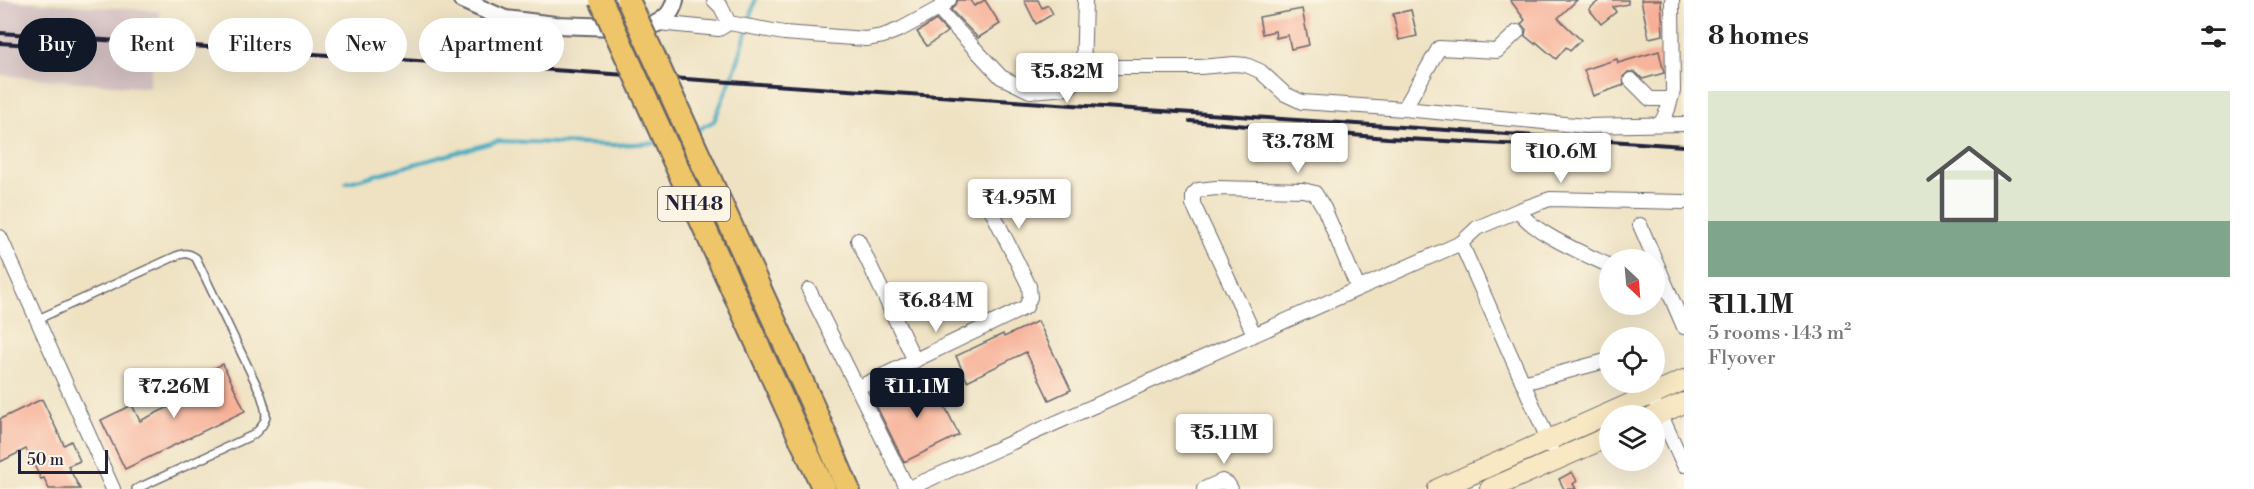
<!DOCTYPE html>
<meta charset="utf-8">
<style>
body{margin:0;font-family:"Libre Bodoni",serif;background:#f2f2f2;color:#222;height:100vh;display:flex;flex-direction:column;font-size:22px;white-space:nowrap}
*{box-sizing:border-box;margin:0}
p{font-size:20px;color:#767676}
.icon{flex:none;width:33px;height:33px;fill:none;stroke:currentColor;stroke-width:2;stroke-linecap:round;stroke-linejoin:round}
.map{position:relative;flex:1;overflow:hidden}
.side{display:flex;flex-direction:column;background:#fff;width:570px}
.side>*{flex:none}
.guide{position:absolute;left:18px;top:18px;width:570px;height:54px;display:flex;gap:12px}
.needle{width:39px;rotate:154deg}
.tools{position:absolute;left:1599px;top:249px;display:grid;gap:12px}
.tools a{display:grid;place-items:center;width:66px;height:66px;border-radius:50%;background:#fff;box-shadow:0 6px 24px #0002;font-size:30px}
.scale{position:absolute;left:18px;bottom:15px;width:90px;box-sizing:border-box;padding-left:6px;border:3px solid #22223b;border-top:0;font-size:16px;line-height:21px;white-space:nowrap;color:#22223b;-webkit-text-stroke:4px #fcf5e5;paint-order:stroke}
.price{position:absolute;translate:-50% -51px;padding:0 14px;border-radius:6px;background:#fff;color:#222;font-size:20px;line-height:39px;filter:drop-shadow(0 2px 3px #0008)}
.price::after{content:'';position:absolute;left:50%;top:36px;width:18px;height:14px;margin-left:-9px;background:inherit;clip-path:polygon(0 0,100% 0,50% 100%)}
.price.selected{background:#111827;color:#fff}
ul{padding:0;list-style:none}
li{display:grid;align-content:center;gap:12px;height:318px;padding:0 24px}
li span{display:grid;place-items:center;height:186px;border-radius:0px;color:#555}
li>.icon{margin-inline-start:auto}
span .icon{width:108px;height:108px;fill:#fffc;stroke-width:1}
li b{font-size:26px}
h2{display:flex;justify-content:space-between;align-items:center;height:72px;padding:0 24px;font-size:26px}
.tag{padding:0 21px;border-radius:27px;background:#fff;box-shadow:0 6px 24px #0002;font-size:21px;line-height:54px}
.tag.selected{background:#111827;color:#fff}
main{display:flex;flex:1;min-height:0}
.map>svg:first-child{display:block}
</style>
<main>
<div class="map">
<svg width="1684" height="489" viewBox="0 0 1684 489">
<rect width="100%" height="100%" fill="#fcf5e5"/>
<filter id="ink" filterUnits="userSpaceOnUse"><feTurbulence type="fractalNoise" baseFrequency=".0167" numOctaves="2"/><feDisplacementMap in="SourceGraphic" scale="12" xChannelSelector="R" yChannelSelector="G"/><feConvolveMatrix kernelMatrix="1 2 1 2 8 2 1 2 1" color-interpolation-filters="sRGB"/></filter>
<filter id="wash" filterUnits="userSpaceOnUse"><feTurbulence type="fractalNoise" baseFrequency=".008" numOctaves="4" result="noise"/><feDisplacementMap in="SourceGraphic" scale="24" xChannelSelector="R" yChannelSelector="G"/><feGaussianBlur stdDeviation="1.35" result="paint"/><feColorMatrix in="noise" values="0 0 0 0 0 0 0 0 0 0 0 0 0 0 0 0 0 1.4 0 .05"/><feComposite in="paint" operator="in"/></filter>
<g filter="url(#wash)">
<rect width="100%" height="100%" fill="#eee2c2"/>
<path fill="#d2bec1" d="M0,0L160,11L149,88L0,75Z"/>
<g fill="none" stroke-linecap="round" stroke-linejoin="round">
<path stroke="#40a9c0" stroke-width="4" d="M749,23L755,0
M695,131L714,121L737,64L747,30
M346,183L498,141L614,145L657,143"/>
</g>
<g id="blocks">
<path fill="#f7af96" d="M958,0H970L974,6L985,0L1000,24L978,38L951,10Z
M1024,0H1038L1042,8L1048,5L1053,14L1036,24Z
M1510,0H1577L1558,18L1581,40L1570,51L1566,47L1556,59L1536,42L1535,44L1525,36L1526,29L1521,24L1525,20Z
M1600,0H1628V4L1613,7L1616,12L1601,24L1589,9Z
M1641,0H1661L1663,35L1649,38Z
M1302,9L1309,45L1291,49L1288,35L1276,38L1275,31L1262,34L1259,17Z
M1411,10L1417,36L1399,40L1393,14Z
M936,20L947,32L927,46L917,32Z
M1659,51L1664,73L1643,79L1634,72H1628L1623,77L1624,85L1593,96L1584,70L1617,59L1618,63Z
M1038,321L1071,390L1049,400L1026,352L967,381L956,356L1003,334L1004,337Z
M223,364L245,411L125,469L101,420L132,405L140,421L200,392L193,378Z
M930,376L959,435L904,462L875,403Z
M42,399L64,445L71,441L80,461L68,466L80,489H49L44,478L41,479L26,449L0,462V419Z
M1572,472L1577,481L1573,484L1576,489H1564L1559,479Z"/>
</g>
</g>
<g filter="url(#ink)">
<use href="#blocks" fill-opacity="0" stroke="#69656a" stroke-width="1.5"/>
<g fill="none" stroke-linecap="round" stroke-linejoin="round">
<g stroke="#69656a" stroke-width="10">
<path id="service" d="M36,320L174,257C183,253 188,252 196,258L260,392C267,413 271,420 253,435L136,489"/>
</g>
<g stroke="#69656a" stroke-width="16">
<path id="minor" d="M714,0L721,7L729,23
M938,9L1001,77L1030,91L1068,88L1083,75L1117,67H1200L1234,64L1246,65L1260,71L1285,94L1302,102L1404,109L1586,126L1684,124
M658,23L719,29L729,23L784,33L866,39L883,36L901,29L938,9L949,0
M1083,75L1085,0
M1631,80L1650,99H1671
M1404,109L1439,48L1497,51L1517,32
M1661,123L1668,109L1673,91L1672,0
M1519,210C1529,231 1587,255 1610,266
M1640,225L1684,327
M0,237L113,489
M858,240L915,361
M1461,243L1477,228L1519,210L1550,199L1684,202
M809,290L907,488
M1254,334L1193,204V195L1198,190L1216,188L1303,190L1315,193L1324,208L1358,288
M1523,383L1609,360
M857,388L1026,307L1030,297L1029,286L981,189
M1657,407L1684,465
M907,489L1461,243L1551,446
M1204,489L1222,481L1228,484L1231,489"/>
</g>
<g stroke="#69656a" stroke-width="20">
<path id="tertiary" d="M462,0L505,19L555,25L646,28C660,23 672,16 675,0"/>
</g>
<g stroke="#69656a" stroke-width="22">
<path id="secondary" d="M1654,416L1684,403
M1438,489L1684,380
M1490,489L1610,436"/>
</g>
<g stroke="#69656a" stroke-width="26">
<path id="trunk" d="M809,397L848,489
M786,407L824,489"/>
</g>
<use href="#service" stroke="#fff" stroke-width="7"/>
<use href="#minor" stroke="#fff" stroke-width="14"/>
<use href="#tertiary" stroke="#fff" stroke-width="16"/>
<use href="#secondary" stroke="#f8e8c3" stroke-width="20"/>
<use href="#trunk" stroke="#eec569" stroke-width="22"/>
<path stroke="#22223b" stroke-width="4" d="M0,33L1684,146
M0,43L77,48
M1190,121L1387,138L1561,147"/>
<g stroke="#69656a" stroke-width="26" stroke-linecap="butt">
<path id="trunk-bridge" d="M601,0L786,407
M628,0L809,397"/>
</g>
<use href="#trunk-bridge" stroke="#eec569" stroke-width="22"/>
</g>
</g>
<g text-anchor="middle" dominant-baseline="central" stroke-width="4.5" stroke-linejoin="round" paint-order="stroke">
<rect fill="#fcf5e5" stroke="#63616e" stroke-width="1.5" x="658" y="187" width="72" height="34" rx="4.5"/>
<g font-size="20" font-weight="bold" fill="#22223b">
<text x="694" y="204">NH48</text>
</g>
</g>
</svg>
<div class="tools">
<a><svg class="needle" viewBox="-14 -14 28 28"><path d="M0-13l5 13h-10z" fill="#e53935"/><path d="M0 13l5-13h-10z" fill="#767676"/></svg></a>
<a><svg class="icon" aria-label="locate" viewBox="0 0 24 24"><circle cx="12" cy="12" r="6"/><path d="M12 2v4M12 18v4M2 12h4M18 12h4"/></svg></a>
<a><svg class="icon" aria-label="layers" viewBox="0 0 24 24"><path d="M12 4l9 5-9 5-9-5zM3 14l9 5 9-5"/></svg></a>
</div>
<div class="scale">50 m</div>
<b class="price" style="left:1067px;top:104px">₹5.82M</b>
<b class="price" style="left:1298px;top:174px">₹3.78M</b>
<b class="price" style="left:1561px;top:184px">₹10.6M</b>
<b class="price" style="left:1019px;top:230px">₹4.95M</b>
<b class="price" style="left:936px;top:333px">₹6.84M</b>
<b class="price" style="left:174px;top:419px">₹7.26M</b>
<b class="price selected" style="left:917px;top:419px">₹11.1M</b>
<b class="price" style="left:1224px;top:465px">₹5.11M</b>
<div class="guide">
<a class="tag selected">Buy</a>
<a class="tag">Rent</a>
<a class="tag">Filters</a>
<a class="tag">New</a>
<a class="tag">Apartment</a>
</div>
</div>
<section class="side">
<h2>8 homes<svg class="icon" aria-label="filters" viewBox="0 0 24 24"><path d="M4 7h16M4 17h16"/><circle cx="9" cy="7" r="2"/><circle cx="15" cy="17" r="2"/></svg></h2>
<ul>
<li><span style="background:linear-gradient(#dfe7d0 70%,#7fa58c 0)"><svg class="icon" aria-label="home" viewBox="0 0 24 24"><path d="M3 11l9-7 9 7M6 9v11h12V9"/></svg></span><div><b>₹11.1M</b><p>5 rooms · 143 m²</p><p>Flyover</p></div></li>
</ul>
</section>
</main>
